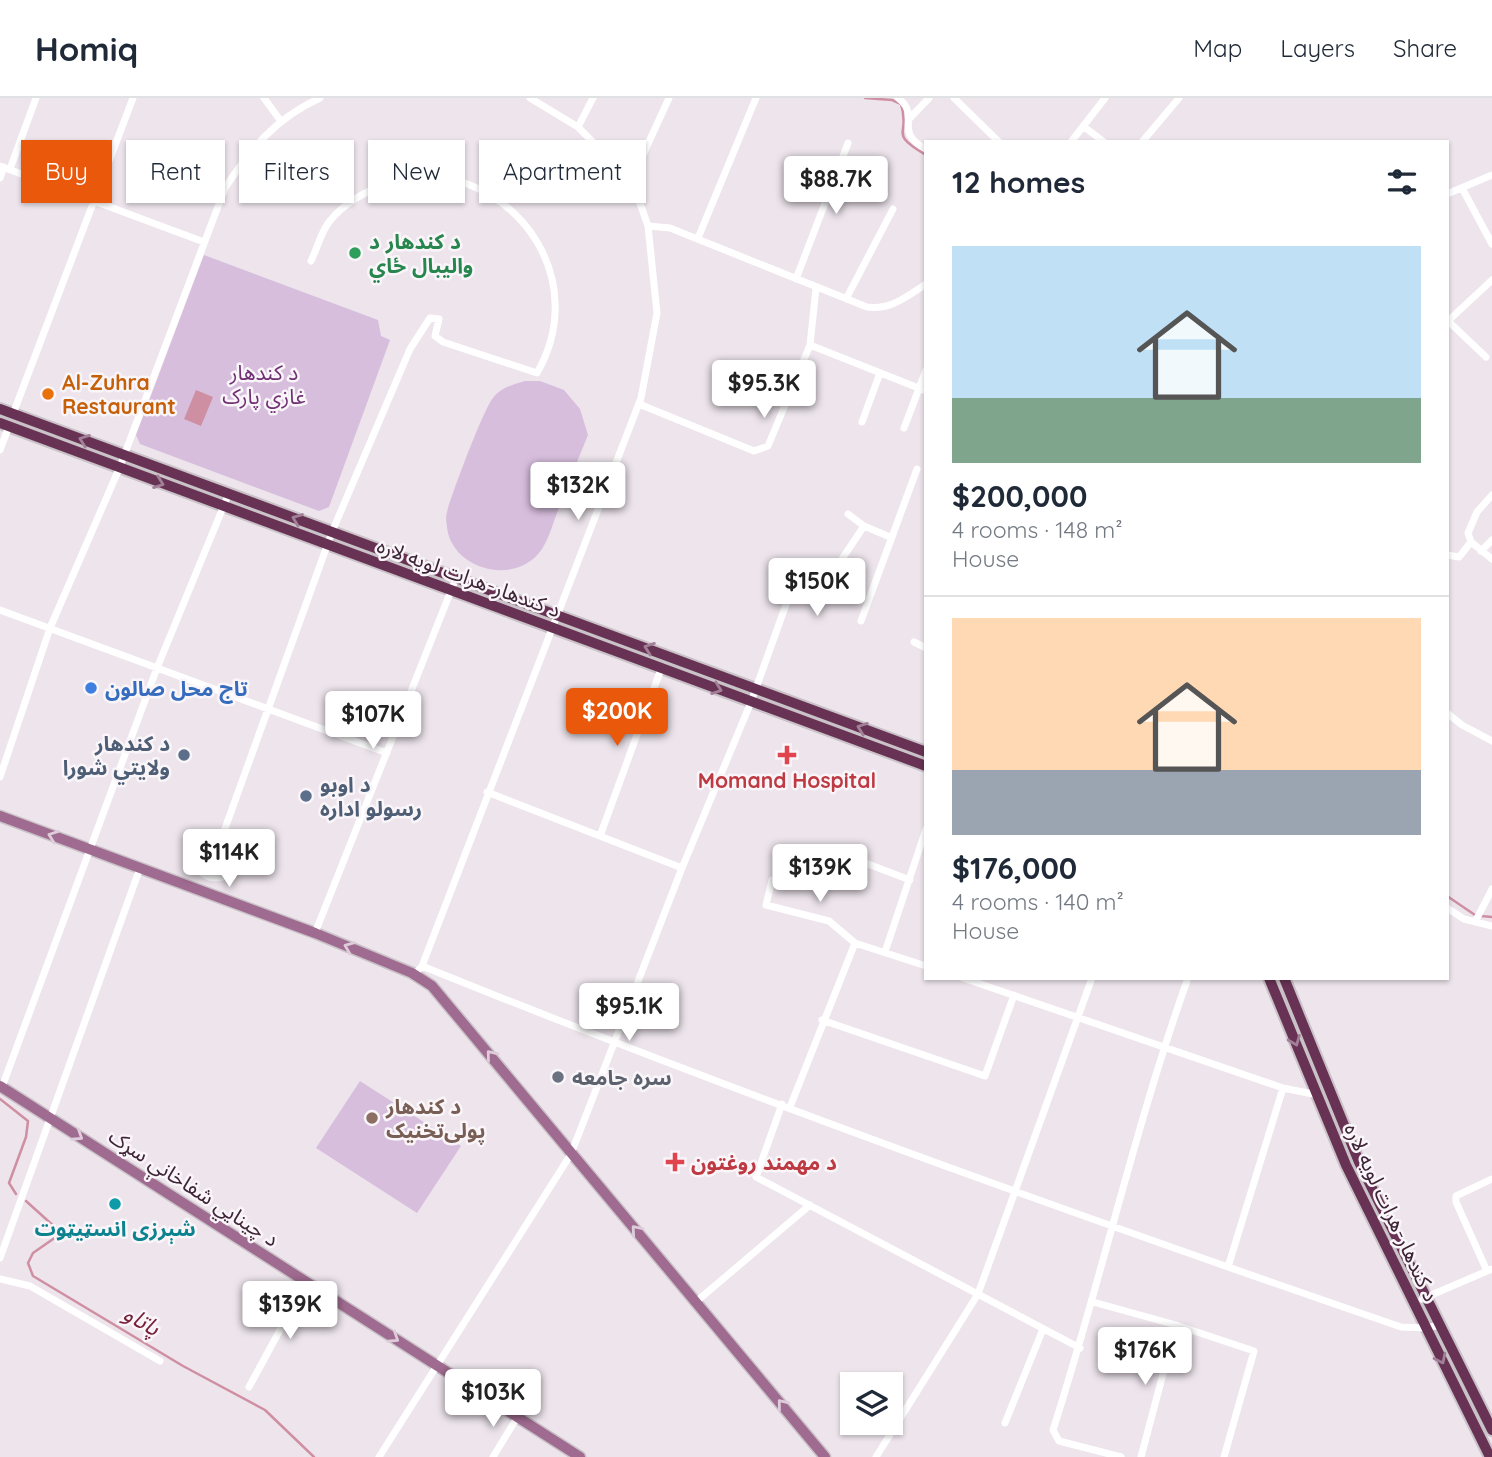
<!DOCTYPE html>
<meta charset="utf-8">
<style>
body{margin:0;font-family:Quicksand,"Noto Sans Arabic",sans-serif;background:#f2f2f3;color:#1f2937;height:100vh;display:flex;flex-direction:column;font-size:26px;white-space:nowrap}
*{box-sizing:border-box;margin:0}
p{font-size:23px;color:#747a83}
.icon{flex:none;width:38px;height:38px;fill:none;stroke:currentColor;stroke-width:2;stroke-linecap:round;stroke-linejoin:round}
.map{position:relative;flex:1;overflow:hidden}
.sheet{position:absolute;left:924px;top:42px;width:525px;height:840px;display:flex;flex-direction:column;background:#fff;border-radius:0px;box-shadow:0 2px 5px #0004}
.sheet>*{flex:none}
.top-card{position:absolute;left:21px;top:42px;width:665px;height:63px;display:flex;gap:14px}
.fabs{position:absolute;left:840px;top:1274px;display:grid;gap:14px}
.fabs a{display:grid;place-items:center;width:63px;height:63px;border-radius:0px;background:#fff;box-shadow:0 2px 5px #0004;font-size:35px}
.price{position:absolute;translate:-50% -60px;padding:0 16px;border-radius:7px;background:#fff;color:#222;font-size:23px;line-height:46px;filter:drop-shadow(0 2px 4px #0008)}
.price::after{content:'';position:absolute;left:50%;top:42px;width:21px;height:16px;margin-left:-10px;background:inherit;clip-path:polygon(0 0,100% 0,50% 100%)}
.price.active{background:#ea580c;color:#fff}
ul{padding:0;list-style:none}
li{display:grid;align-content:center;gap:14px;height:371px;padding:0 28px}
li+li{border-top:2px solid #e0e1e3}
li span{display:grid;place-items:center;height:217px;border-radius:0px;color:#555}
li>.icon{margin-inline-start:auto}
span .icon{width:126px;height:126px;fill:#fffc;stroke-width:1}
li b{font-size:30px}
h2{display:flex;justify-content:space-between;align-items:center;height:84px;padding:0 28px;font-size:30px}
.tag{padding:0 24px;border-radius:0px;background:#fff;box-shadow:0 2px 5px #0004;font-size:24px;line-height:63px}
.tag.active{background:#ea580c;color:#fff}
header{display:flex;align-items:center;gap:42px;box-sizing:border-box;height:98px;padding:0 35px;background:#fff;border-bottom:2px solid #e0e1e3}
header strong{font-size:33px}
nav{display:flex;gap:38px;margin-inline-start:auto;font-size:24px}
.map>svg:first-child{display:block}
</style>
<header>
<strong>Homiq</strong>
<nav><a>Map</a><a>Layers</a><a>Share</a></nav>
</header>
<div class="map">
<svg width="1492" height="1359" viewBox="0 0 1492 1359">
<rect width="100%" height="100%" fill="#ede4ec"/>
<path fill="#d7bedd" d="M204,157L378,222L381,238L390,242L329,409L319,413L140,346L136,337Z
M525,283H540L564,292L580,311L588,337L570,381L576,384L566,409L560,407C554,421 550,439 542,451C518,487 458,474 448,435C447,428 445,420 447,414C451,398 484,310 493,300C500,290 514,286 525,283Z
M360,983L461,1048L417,1115L316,1050Z"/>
<path fill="#cf8fa2" d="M196,292L213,299L201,328L184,321Z"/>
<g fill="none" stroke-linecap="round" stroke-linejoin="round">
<path stroke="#cf8fa2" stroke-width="2.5" d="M865,0L892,2L901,6C911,38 887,34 926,57
M1447,798L1475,817
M1481,818L1492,819
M0,1001L28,1023L26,1039L9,1085L16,1096
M26,1103L57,1131L56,1139L33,1155L28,1165L33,1178L183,1268L265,1312L314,1359"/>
<g stroke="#c9c2c7" stroke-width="13">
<path id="major" d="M0,718L315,835L412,875L432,888L825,1359
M0,988L580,1359"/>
</g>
<g stroke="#c9c2c7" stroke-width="14">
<path id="highway" d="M0,311L926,654
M0,325L926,668
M1269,880L1346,1067L1490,1359
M1284,880L1359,1064L1492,1332"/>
</g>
<path stroke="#fff" stroke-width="7" d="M264,0L280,22
M898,0C922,18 892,33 926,51
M954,0L999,44
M909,21L929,0
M1083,28L1104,44
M578,29L593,0
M1071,44L1105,0
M1142,44L1179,0
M0,68L204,144
M10,71L36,0
M0,80L4,69
M631,83L669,0
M1462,90L1492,146
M1447,96L1492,77
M648,128L670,130L867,209C891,212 906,199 926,186
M698,140L756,0
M796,181L848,45
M846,201L893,111
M1447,222L1486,259
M1448,223L1492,182
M810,247L926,293
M639,306L754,353L768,348L810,247L816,190
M13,316L133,0
M862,324L880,275
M904,330L926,272
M0,352L9,328
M1492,397L1477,414L1468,435L1471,444L1492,461
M848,416L864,428L890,439
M1481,453L1492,442
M1447,457L1459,459L1471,444
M0,512L387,655
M861,523L917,371
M914,544L926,550
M1447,615L1462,627L1492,643
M0,679L50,530L119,371L225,90C251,50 276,20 320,0
M487,694L682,770
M194 758a22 22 0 1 1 44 0a22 22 0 1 1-44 0Z
M223,736L332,434L410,251L430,220L439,221L435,238L443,244L537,275C589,185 523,81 422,77C411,77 397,84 386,87C365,93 343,106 329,124C321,134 317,151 311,163
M600,738L661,571
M855,761L910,782
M772,782L766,807L829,823L855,845
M1447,810L1464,821L1492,828
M1475,824L1492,791
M315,835L456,480
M885,854L926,731
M422,868L641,300L657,215L648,128L641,108L631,83L578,29L530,0
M414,877L422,868C744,998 1072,1116 1401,1229L1426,1230L1440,1227
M963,880L1283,990L1318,997
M822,922L985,978L1014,897
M2,989L157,570L229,395
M782,1006L756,1079L1080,1250
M790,1009L855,845L926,868
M0,1160L140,770
M1228,1169L1283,990
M1487,1173L1456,1104V1098L1492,1081
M0,1181L30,1188L160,1263
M1422,1201L1492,1171
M697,1203L810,1107
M1093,1204L1176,1227L1254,1253L1224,1359
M249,1289L306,1184
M1005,1325L1043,1231
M379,1359L571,1056L682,770L751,604L788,501L795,498L819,506L828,482L864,428
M493,1359L518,1318
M876,1359L978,1196L1092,880
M1121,1359L1059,1343L1053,1332C1101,1183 1135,1028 1188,880
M1141,1359L1176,1227"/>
<use href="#major" stroke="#a06b90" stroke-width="10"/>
<use href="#highway" stroke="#683255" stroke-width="10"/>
</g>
<defs><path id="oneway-chevron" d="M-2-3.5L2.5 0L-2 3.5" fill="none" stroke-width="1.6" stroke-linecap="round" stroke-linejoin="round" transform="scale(1.75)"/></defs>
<g stroke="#a28097">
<use href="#oneway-chevron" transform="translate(84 342) rotate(-160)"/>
<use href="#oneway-chevron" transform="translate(159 385) rotate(20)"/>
<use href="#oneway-chevron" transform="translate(297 421) rotate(-159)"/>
<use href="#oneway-chevron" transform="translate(649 550) rotate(-160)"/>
<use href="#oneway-chevron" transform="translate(717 591) rotate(20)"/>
<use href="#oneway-chevron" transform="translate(862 630) rotate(-160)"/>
<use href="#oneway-chevron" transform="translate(1295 943) rotate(68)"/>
<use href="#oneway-chevron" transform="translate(1441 1261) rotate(64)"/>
</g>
<g stroke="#deccda">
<use href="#oneway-chevron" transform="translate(53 738) rotate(-160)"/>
<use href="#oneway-chevron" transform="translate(349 849) rotate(-158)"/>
<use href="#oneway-chevron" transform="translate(491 957) rotate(-129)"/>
<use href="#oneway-chevron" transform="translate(78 1038) rotate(33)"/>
<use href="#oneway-chevron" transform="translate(636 1132) rotate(-131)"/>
<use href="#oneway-chevron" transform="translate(394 1240) rotate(33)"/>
<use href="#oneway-chevron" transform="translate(782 1306) rotate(-129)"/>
</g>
<circle fill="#2e9e5b" stroke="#f9f5f9" stroke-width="2.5" cx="355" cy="155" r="7"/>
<circle fill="#e8710a" stroke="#f9f5f9" stroke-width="2.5" cx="48" cy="296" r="7"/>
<circle fill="#3f7fe0" stroke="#f9f5f9" stroke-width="2.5" cx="91" cy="590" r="7"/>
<g fill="#5c6f8a" stroke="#f9f5f9" stroke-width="2.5">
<circle cx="184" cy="657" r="7"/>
<circle cx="306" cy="698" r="7"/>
</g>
<g fill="#e0444e" stroke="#f9f5f9" stroke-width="2.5">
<path d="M783.5 646.5h7v7h7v7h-7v7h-7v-7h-7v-7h7z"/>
<path d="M671.5 1053.5h7v7h7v7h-7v7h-7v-7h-7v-7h7z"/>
</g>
<circle fill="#6b7280" stroke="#f9f5f9" stroke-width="2.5" cx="558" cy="979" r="7"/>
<circle fill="#8d6e63" stroke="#f9f5f9" stroke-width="2.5" cx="372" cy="1020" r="7"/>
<circle fill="#0f9aa8" stroke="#f9f5f9" stroke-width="2.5" cx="115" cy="1106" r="7"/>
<g text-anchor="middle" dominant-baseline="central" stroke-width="5" stroke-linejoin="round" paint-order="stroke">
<g font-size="21" font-weight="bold" fill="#27864d" stroke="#f9f5f9" text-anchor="start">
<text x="369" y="143">د کندهار د<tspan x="369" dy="24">واليبال ځاي</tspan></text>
</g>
<g font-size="21" fill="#6f3073" stroke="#f9f5f9">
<text x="264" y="274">د کندهار<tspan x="264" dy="24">غازي پارک</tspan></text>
</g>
<g font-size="21" font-weight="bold" fill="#c56008" stroke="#f9f5f9" text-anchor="start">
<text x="62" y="284">Al-Zuhra<tspan x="62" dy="24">Restaurant</tspan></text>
</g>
<g font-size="21" fill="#3e2437" stroke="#f9f5f9">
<text transform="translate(469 479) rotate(20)">د کندهار-هرات لويه لاره</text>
<text transform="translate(194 1089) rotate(33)">د چينايي شفاخانې سړک</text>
<text transform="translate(1392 1114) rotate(65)">د کندهار-هرات لويه لاره</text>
</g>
<g font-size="21" font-weight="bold" fill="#366cbe" stroke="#f9f5f9" text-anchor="start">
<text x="105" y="590">تاج محل صالون</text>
</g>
<g font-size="21" font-weight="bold" fill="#4e5e75" stroke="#f9f5f9" text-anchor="end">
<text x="170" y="645">د کندهار<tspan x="170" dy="24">ولايتي شورا</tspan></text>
<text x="320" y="686" text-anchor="start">د اوبو<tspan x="320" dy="24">رسولو اداره</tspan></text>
</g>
<g font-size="21" font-weight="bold" fill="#be3a42" stroke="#f9f5f9">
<text x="787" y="682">Momand Hospital</text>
<text x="691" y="1064" text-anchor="start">د مهمند روغتون</text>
</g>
<g font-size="21" font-weight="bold" fill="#5b616d" stroke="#f9f5f9" text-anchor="start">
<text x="572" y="979">سره جامعه</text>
</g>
<g font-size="21" font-weight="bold" fill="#785e54" stroke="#f9f5f9" text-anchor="start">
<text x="386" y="1008">د کندهار<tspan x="386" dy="24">پولی‌تخنیک</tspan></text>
</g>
<g font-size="21" font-weight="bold" fill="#0d838f" stroke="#f9f5f9">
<text x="115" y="1130">شېرزی انسټيټوت</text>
</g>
<g font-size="23" font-style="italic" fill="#772139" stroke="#f9f5f9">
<text transform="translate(142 1222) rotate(30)">پاتاو</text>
</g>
</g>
</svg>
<div class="fabs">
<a><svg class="icon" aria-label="layers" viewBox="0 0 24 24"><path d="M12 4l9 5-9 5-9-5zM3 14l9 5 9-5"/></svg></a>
</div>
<b class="price" style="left:836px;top:118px">$88.7K</b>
<b class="price" style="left:764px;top:322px">$95.3K</b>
<b class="price" style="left:578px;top:424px">$132K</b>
<b class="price" style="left:817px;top:520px">$150K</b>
<b class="price active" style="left:617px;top:650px">$200K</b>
<b class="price" style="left:373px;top:653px">$107K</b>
<b class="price" style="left:229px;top:791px">$114K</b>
<b class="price" style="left:820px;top:806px">$139K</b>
<b class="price" style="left:629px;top:945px">$95.1K</b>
<b class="price" style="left:290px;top:1243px">$139K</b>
<b class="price" style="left:1145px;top:1289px">$176K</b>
<b class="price" style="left:493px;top:1331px">$103K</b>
<div class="top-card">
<a class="tag active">Buy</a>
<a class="tag">Rent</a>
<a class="tag">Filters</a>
<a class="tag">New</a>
<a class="tag">Apartment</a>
</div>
<section class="sheet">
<h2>12 homes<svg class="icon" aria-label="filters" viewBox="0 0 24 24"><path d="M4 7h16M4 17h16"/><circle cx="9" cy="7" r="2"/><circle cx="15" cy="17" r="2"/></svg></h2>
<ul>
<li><span style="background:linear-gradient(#bfe0f5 70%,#7fa58c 0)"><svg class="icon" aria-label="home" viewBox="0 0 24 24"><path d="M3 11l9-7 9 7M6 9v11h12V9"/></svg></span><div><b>$200,000</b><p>4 rooms · 148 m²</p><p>House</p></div></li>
<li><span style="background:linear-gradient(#ffd9b3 70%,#9aa5b1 0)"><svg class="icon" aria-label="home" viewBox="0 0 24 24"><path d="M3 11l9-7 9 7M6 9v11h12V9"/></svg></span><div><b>$176,000</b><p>4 rooms · 140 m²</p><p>House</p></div></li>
</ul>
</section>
</div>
